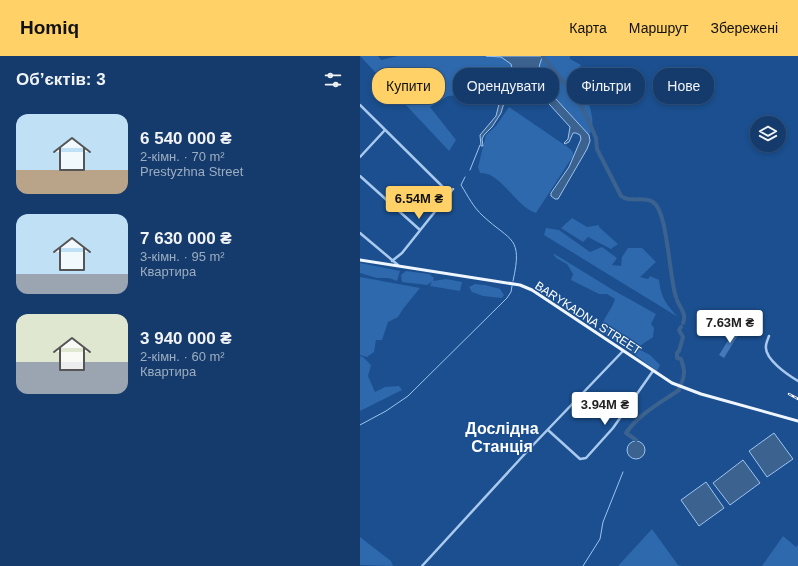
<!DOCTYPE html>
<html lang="uk">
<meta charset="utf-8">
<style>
body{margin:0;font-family:Helvetica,sans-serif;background:#214673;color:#f1f3f6;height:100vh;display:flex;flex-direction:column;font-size:15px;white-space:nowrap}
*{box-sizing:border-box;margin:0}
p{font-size:13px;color:#9dadc1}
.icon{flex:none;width:22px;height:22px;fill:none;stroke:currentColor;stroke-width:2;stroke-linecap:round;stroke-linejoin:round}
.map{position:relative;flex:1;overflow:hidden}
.details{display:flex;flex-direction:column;background:#143b6b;width:360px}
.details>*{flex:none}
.hud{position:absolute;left:12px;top:12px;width:366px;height:36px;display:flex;gap:8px}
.fabs{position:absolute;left:390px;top:60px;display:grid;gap:8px}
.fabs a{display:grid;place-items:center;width:36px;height:36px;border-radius:50%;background:#143b6b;box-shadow:0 2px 6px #0003,0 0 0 1px #33557e;font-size:20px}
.price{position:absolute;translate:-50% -34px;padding:0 9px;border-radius:4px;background:#fff;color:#222;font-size:13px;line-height:26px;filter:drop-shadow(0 1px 2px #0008)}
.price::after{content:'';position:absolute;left:50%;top:24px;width:12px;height:9px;margin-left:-6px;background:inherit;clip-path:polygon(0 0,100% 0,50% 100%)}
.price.active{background:#ffd166;color:#111}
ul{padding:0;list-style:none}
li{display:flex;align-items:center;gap:12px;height:100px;padding:0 16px}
li span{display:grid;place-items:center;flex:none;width:112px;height:80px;border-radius:12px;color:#555}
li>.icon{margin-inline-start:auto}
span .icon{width:48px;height:48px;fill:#fffc;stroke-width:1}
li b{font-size:17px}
h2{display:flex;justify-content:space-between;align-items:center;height:48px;padding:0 16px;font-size:17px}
.tag{padding:0 14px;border-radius:16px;background:#143b6b;box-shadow:0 2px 6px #0003,0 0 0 1px #33557e;font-size:14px;line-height:36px}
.tag.active{background:#ffd166;color:#111}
header{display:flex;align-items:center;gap:24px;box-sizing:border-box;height:56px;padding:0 20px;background:#ffd166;color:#111}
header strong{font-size:19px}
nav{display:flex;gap:22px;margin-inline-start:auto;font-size:14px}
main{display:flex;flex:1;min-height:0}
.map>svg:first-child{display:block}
</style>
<header>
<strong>Homiq</strong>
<nav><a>Карта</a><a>Маршрут</a><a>Збережені</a></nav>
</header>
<main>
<section class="details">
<h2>Об’єктів: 3<svg class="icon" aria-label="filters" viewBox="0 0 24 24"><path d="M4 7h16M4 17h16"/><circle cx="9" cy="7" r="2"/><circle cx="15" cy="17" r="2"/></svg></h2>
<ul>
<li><span style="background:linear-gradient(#bfe0f5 70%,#b9a48a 0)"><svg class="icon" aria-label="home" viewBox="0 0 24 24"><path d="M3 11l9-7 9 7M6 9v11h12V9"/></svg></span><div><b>6 540 000 ₴</b><p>2-кімн. · 70 m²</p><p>Prestyzhna Street</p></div></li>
<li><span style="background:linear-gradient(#bfe0f5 75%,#9aa5b1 0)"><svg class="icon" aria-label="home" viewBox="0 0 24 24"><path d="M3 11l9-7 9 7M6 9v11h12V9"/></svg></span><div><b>7 630 000 ₴</b><p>3-кімн. · 95 m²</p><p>Квартира</p></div></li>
<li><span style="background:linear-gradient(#dfe7d0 60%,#9aa5b1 0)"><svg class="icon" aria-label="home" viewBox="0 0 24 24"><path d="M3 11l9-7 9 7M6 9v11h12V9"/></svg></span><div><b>3 940 000 ₴</b><p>2-кімн. · 60 m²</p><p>Квартира</p></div></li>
</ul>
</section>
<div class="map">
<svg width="438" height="510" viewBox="0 0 438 510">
<rect width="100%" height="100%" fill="#1b4f8f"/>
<path fill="#2e69ad" d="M0,0H18L21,4L38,0H126L141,1L151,8L152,12L148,32L132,36L117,33L109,38L88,40L70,51L96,84L89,95Z
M183,0H210V3L221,9L208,27C213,31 223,36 226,41C231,52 236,69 229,79L183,29C177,19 178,10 183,0Z
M149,51L209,92L213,96V100L176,157C156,151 140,115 120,117L118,111L126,79L136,70Z
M212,162L227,171L239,169V171L258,188L251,193L228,181L223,186L201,172Z
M186,172L199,174L230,196L242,191L257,202L252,209L261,210L262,201L268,192H282L296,206C290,211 286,216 280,221L288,223L290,220L299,224C301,242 306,248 318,261L184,179Z
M193,197L253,234L296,258L291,268L294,272L293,281L277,292L290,299L300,309L297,315L267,293L270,287L269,284L257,286L241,275C243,260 251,256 255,243L247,238H239L211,224L213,218L207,208L196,202Z
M0,207L40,215L37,225L29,222H17L0,217Z
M46,215L69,218L74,222L73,225L86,223L102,226L100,235L70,230L72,226L67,229L42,226L41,219Z
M0,221L60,232L43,253L38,261L28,266L22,284H16L14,296L7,301L0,299Z
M115,228L125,229L140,233L144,239L142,242L123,240L112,236L109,231Z
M0,300L3,301L11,309L8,320L15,336L25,331L39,330L42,334L0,355Z
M292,473L318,509L322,510H258Z
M423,480L436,491L438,489V510H402Z
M0,481L31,505L33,510L0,509Z"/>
<path fill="#3c6290" stroke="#9cc4f0" d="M126,0H183C178,10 177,19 183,29L229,79L230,85L227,93L198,143H195L191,140V137L209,111L221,83L220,79L216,77H213L209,86L205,88L204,87L208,83L210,71L180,38L167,21L156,14L153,17L141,57L132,71L124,79L122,83L123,90H121L120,79L136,60L139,48L147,34L152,12L151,8L141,1Z
M414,377L433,403L407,421L389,395Z
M267 394a9 9 0 1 1 18 0a9 9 0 1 1-18 0Z
M383,404L400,427L370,449L353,427Z
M346,426L364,452L339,470L321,444Z"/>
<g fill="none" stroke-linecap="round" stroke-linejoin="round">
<path stroke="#9cc4f0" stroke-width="1" d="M110,114L120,89
M105,121L101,129C108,140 113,151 123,160C151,186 163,180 153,225
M0,369L26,355L48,340L147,242L151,236L152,230
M223,510L240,483L243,466L263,416"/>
<path stroke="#3c6290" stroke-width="4" d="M183,1L215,40L226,59L236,82L237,93L261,140C269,147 284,140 293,146C308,156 309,221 316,241
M317,244C320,252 327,258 323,267
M321,328C326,319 324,312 321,303L317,302V297L319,295L323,281L319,274L321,271
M276,384L266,377C279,358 300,347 319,334V332"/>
</g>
<path fill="#4478b7" d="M375,273L380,276L364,302L359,299Z"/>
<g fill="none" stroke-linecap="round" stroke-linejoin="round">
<path stroke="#a9c9ee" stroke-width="2.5" d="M0,49L89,137
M0,101L25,74
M0,120L60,174
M0,177L38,209
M32,205L42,197L93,133
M409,280C408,283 406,287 406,290C404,303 428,319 438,325
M188,374L220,403L226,402L253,372L293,315
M62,510L173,389L263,295"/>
<path stroke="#f0f6ff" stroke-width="3" d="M0,204L160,229L172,234L312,327L341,338L438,365"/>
<g stroke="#fff" stroke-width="2.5">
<path id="rail" d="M429,338L438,343"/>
</g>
<use href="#rail" stroke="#1b4f8f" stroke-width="1" stroke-dasharray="3" stroke-linecap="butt"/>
</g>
<g text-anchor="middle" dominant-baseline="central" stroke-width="3" stroke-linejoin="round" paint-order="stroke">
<g font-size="12" fill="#fff" stroke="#1b4f8f">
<text transform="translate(228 262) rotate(33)">BARYKADNA STREET</text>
</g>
<g font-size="16" font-weight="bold" fill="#fff" stroke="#1b4f8f">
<text x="142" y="372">Дослідна<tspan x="142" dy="18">Станція</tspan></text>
</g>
</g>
</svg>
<div class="fabs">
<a><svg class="icon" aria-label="layers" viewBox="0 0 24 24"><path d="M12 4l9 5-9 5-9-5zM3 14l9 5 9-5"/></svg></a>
</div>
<b class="price active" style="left:59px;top:164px">6.54M ₴</b>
<b class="price" style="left:370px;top:288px">7.63M ₴</b>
<b class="price" style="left:245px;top:370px">3.94M ₴</b>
<div class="hud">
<a class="tag active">Купити</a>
<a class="tag">Орендувати</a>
<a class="tag">Фільтри</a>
<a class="tag">Нове</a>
</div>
</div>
</main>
